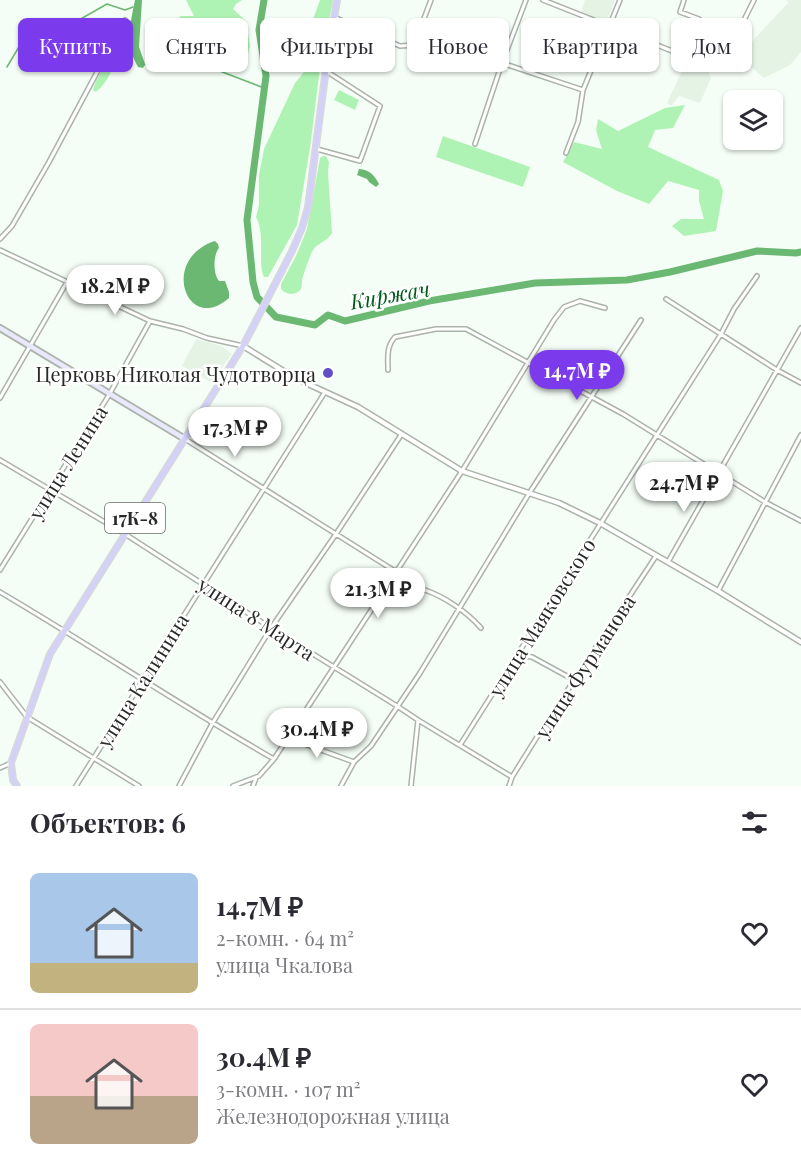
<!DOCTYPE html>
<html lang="ru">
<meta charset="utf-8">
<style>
body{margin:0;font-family:"Playfair Display",serif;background:#f2f2f3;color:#2b2b33;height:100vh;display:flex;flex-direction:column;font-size:22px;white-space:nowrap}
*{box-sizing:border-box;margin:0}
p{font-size:20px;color:#7c7c81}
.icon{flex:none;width:33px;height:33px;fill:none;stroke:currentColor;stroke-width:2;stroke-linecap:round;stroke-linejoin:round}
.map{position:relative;height:786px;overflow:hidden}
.sheet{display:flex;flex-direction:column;background:#fff;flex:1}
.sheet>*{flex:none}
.hud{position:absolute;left:18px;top:18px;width:765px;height:54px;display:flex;gap:12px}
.tools{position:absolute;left:723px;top:90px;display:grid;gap:12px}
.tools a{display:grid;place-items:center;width:60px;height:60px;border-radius:9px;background:#fff;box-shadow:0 2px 4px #0004;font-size:30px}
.price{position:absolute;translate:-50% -51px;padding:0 14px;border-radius:21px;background:#fff;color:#222;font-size:20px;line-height:39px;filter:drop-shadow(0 2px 3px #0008)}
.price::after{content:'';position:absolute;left:50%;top:36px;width:18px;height:14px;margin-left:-9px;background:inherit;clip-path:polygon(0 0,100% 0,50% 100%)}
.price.selected{background:#7c3aed;color:#fff}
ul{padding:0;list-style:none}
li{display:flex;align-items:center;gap:18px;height:150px;padding:0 30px}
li+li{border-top:2px solid #e1e1e2}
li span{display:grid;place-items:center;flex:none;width:168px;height:120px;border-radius:9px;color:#555}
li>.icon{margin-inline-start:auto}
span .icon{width:72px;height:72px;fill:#fffc;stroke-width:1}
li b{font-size:26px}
h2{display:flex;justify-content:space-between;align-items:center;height:72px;padding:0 30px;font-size:26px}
.chip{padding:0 21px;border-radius:9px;background:#fff;box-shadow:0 2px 4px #0004;font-size:21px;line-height:54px}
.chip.selected{background:#7c3aed;color:#fff}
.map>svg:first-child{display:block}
</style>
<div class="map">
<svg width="801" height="786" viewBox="0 0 801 786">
<rect width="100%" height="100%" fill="#f5fef6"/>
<path fill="#e5f3e5" d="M585,0H615L606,23L581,12Z
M786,0H801V52L790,65L764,78L743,60L754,39L788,3Z
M687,60L706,66L711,78L700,103L679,96L671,106L667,103Z
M196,339L221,346L232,354L211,382L182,366Z"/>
<path fill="#aef3b3" d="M186,0H242L236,4L233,9L246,21L250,46L247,58L241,57L234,49L224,46L215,50L214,55L208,63C199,61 199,54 198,47L188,45L187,36L182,25L173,22L181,16H194Z
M320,0H333L321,60L310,148L297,225L268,277H264C257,263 266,235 256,217L259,205V175L264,149L295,83L304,72L311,25Z
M114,50L117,52C114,68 108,82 96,92L93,90L96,81Z
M339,90L359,100L355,110L334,100Z
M685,105L673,128L655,130L648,147L719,180L723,191L716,231L684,236L672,226L681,219H704L699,201V190L668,181L649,204L617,191L563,162L574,142L602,149L596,130L598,119L618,131L665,108Z
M443,136L530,167L523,187L436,157Z
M323,156H326L329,162L328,172L332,233C327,242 316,243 312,252C309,258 304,273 302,280C302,282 302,286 301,289C296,296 285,295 281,289V284L297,254L307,229L320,158Z"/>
<path fill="#6bb873" d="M135,0H142L139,47L145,64L143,68L138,67C125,45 130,24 135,0Z
M359,169C370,170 374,175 379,184L376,187L369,182L367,179L357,175Z
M215,241L218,244L219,248C213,255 213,274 219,281H225L229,292V298C187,335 159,259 215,241Z"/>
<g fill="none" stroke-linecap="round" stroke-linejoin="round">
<path stroke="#6bb873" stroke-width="1.5" d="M143,65L167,62L195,68H212L264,88
M7,67L23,40L53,32L56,33L107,4L125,10L133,7"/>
<path stroke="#6bb873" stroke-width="7" d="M264,0L259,30L266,76L247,220L253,282L257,297L276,317L315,325L328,315L345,321L429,301L535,283L627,280L670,272L757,251L796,253L801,252"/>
<g stroke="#abb3ab" stroke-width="6">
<path id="minor" d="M543,0L705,64L728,52L754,0
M684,0L680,12L699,19L685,56
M334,17L400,46L414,45L442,55H463L502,63L583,90
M414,45L431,0
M475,144L502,63L526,0
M317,149L360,161L380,106L326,71
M566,153L578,122L583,90L620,0
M0,239L12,226L49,162L125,20
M0,250L150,321L183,329L207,338L243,346
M666,299L777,370L801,383
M388,370C388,357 386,347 395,337L436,329H466L623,414L765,502L801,521
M0,398L67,282
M185,439L425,590C445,597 467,612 481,628
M0,460L125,534L271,628L397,706L418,720L512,777
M668,562L801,328
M0,570L109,395L150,321
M718,591L801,435
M0,592C92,646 181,706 274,759
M516,655L532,657L574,680
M0,682L27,717L139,786
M288,738L354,762
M460,745L721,334L734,309L757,276
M0,768L11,763
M76,786L325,392
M179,786L212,724L271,628L336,534L401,435
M233,786L259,776L274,759L462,471L554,320L564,307L580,301L605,308
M253,786L256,778
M341,786L354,762L371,746L420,673L530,492L641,320
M411,786L418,720
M509,786L512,777L542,729L656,556"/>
</g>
<g stroke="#abb3ab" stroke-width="7">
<path id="tertiary" d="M243,346L295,378L358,407L462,471L559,503L600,523L718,591L801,642"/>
</g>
<g stroke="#abb3ab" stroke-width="8">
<path id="secondary" d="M0,328L185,439"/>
</g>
<g stroke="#d8d9d8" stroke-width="8">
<path id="primary" d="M17,786L13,780L11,763L50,654L243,346L292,251L302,228L308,207L327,61L337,0"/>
</g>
<use href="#minor" stroke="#fff" stroke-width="3"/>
<use href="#tertiary" stroke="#fff" stroke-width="4"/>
<use href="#secondary" stroke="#e9e8fc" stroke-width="4.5"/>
<use href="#primary" stroke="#d3d1fa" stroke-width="5"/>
</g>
<circle fill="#624fc8" stroke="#fff" stroke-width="2" cx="328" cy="373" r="6"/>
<g text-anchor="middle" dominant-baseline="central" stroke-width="5" stroke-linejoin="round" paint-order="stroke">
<rect fill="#fff" stroke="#686a68" stroke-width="1.5" x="105" y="503" width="60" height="30" rx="4.5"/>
<g font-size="18" font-weight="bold" fill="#272a27">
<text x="135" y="518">17К-8</text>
</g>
<g font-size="20" fill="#272a27" stroke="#fff" text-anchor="end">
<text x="316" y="373">Церковь Николая Чудотворца</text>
</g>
<g font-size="20" fill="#272a27" stroke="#fff">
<text transform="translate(67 462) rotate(-58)">улица Ленина</text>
<text transform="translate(541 617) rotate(-58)">улица Маяковского</text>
<text transform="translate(257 618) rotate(33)">улица 8 Марта</text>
<text transform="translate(584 666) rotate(-57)">улица Фурманова</text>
<text transform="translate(142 680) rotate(-58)">улица Калинина</text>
</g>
<g font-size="21" font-style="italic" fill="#005a1a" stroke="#fff">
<text transform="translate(390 294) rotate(-10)">Киржач</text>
</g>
</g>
</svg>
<div class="tools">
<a><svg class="icon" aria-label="layers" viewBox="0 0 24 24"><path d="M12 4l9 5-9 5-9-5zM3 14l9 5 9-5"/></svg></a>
</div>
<b class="price" style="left:115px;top:316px">18.2M ₽</b>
<b class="price selected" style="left:577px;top:401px">14.7M ₽</b>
<b class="price" style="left:235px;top:458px">17.3M ₽</b>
<b class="price" style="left:684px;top:513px">24.7M ₽</b>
<b class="price" style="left:378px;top:619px">21.3M ₽</b>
<b class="price" style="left:317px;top:759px">30.4M ₽</b>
<div class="hud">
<a class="chip selected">Купить</a>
<a class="chip">Снять</a>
<a class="chip">Фильтры</a>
<a class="chip">Новое</a>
<a class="chip">Квартира</a>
<a class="chip">Дом</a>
</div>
</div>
<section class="sheet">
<h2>Объектов: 6<svg class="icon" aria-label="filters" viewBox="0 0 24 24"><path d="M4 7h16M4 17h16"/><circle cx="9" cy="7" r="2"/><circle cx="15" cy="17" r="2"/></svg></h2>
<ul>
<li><span style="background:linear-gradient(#a9c7e8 75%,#c2b280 0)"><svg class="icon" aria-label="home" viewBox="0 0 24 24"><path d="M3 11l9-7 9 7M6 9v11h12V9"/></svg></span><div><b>14.7M ₽</b><p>2-комн. · 64 m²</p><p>улица Чкалова</p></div><svg class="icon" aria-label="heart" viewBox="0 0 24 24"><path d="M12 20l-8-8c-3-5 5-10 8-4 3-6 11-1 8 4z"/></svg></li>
<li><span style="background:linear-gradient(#f6c9c9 60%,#b9a48a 0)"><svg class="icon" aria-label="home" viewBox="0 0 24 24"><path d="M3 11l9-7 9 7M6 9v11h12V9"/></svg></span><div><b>30.4M ₽</b><p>3-комн. · 107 m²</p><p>Железнодорожная улица</p></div><svg class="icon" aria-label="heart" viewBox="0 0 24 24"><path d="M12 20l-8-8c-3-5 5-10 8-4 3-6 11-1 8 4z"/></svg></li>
</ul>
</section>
